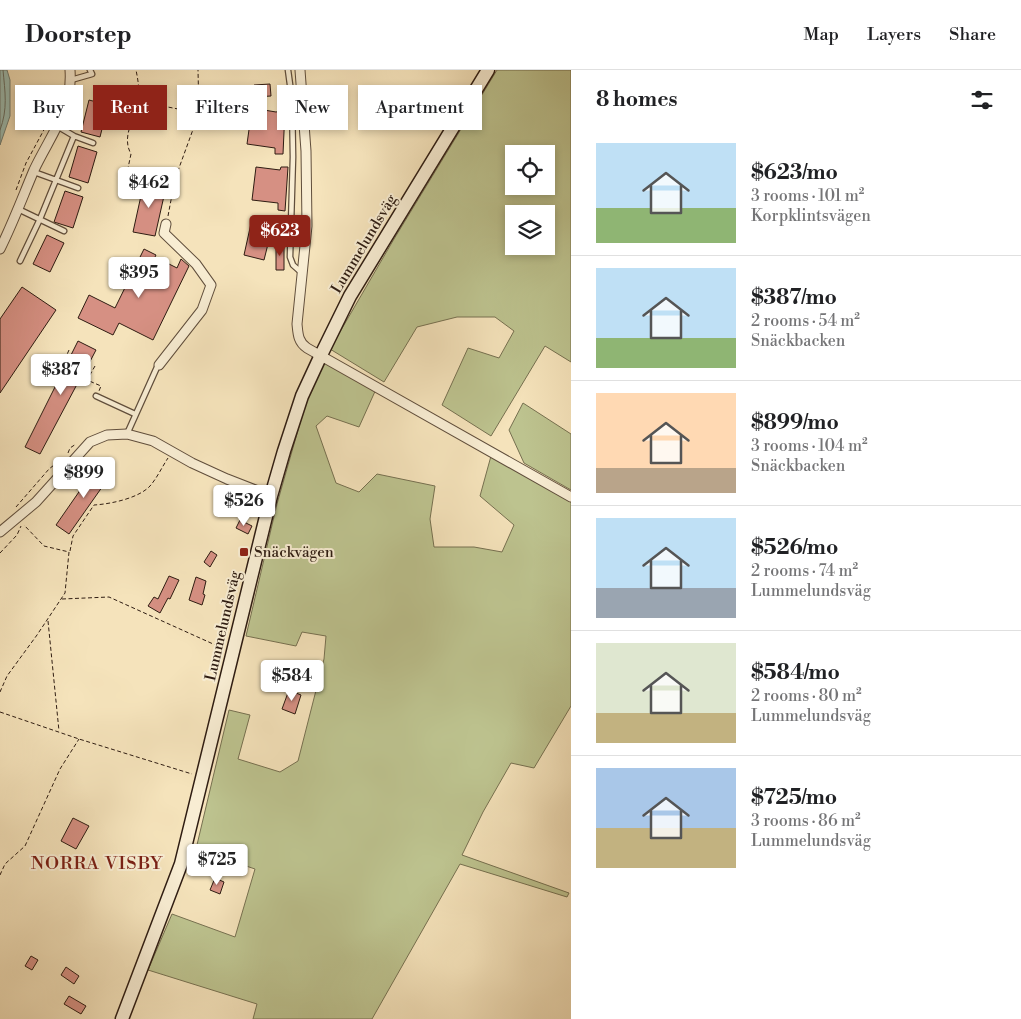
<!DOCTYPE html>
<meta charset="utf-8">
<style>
body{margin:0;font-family:"Libre Bodoni",serif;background:#f6f6f6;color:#202124;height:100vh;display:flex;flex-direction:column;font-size:19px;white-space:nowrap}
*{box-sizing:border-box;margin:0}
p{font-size:16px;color:#757577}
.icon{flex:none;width:28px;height:28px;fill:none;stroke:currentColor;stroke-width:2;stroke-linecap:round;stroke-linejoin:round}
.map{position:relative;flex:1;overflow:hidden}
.panel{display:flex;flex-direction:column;background:#fff;width:450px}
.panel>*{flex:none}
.banner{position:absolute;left:15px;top:15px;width:475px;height:45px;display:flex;gap:10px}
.tools{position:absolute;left:505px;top:75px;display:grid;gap:10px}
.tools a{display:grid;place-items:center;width:50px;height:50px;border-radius:0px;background:#fff;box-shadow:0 2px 8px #0003;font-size:25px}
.price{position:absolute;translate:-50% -42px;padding:0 11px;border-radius:5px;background:#fff;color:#222;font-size:16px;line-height:32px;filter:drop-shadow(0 1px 2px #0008)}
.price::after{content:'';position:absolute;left:50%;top:30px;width:15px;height:11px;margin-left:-8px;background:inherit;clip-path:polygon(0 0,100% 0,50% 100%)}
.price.active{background:#8f2418;color:#fff}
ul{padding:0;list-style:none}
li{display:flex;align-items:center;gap:15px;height:125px;padding:0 25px}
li+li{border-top:1px solid #e0e0e0}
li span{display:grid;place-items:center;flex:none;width:140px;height:100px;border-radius:0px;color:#555}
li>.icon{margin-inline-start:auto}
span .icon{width:60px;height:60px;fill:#fffc;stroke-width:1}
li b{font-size:21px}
h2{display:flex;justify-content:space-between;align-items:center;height:60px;padding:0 25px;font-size:21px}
.chip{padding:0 18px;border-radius:0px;background:#fff;box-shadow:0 2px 8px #0003;font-size:18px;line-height:45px}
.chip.active{background:#8f2418;color:#fff}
header{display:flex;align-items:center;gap:30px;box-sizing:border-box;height:70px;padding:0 25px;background:#fff;border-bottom:1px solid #e0e0e0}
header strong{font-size:24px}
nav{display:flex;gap:28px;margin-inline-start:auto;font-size:18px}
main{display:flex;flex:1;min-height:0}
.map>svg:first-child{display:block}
</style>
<header>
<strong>Doorstep</strong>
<nav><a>Map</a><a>Layers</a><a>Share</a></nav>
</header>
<main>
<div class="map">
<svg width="571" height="949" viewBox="0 0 571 949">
<rect width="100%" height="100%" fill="#f5e3bb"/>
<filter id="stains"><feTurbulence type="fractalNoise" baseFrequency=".004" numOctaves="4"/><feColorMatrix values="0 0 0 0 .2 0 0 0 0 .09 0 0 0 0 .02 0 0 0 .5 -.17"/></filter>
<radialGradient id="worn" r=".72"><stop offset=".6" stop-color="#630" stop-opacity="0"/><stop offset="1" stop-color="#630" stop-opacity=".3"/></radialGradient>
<path fill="#bdc38f" stroke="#767050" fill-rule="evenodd" d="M497,0H571V292L545,276L491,366L442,335L468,278L499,288L514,261L495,247H457L417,257L384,312L330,279L394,169ZM514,84H546V116H514ZM514,144H546V176H514Z
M325,288L377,317L359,357L327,346L316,356L336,413L359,422L377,404L435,416L430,449L434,477H474L502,482L514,455L480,426L491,386L571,432V636L534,698L511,693L483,742L462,785L569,823L567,827L460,794L372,949H253L257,934L148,900L172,844L235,867L255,799L196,779L229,640L250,645L238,689L280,702L298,691L324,589L326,566L302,562L296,576L246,566L277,434L306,332Z
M523,333L571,364V420L524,393L509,360Z"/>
<path fill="#9cbeb4" stroke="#707d73" d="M0,0H7L10,10V46L0,75Z"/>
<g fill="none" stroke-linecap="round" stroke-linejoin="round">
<path stroke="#656d63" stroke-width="1" d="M0,60C8,39 5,22 3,0"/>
</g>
<path fill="#d69083" stroke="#2e1c12" d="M270,14L271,26L255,27L254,15Z
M89,30L108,35L100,67L81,62Z
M252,38L276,42L285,40L283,84H275V78L247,74Z
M78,76L97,82L88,113L69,107Z
M256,97L280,100L281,97H288L285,141L278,140V133L252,130Z
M144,112L166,117L155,166L133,162Z
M65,121L83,127L73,158L54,152Z
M252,149L273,154L264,190L244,185Z
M47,165L64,173L50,202L33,194Z
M276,174H284V200H276Z
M144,179L156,185L151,195L165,202L169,194L177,198L181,189L189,196L153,270L119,253L113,265L78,248L89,225L115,238Z
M22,217L56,240L0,323V249Z
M78,271L96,280L84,303H83L40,384L25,377Z
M99,393L112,403L69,464L56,455Z
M240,450L252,456L248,464L236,458Z
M211,481L217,485L210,497L204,492Z
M169,506L179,510L170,529L168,528L160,543L148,536L154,527L158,529Z
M196,507L206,511L203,524L205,525L202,535L189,530Z
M289,620L301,625L295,644L282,639Z
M73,748L89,756L76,779L61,771Z
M215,808L224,812L220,824L210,820Z
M31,886L38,890L32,900L25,896Z
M66,897L79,906L74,914L61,905Z
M69,926L86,936L81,944L64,934Z"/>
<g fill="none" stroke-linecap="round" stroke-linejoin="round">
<g stroke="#604e3c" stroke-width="7">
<path id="service" d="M288,0L292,29L293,87L290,187L293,195L302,203
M71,10L92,4L90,0
M57,56L74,66L93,73
M34,102L78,118
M18,139L64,161
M292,153L307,156
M20,191L40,149L74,66
M96,326L135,344
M127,364L158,295"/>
</g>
<g stroke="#604e3c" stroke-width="11">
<path id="minor" d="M300,0L306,81L307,156L297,254C298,264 298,272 307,278L571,427
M0,179C13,153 23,126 34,100C50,66 73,39 70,0
M159,295L202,240L211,215L196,194L164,163L166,154
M0,462L36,432L90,372L107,365L127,364L153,371L192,393L227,409L271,426"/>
</g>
<g stroke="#2e1c12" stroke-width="15">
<path id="secondary" d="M122,949L181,794L271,426L284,381L302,326L321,285L350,226L488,0"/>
</g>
<path stroke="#2e1c12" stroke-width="1" stroke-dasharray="4 2.5" stroke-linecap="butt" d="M138,27L152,34L199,43
M132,113L128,98L131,84C121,66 135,49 138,31C140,21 138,10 136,0
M16,120L26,93L53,43
M168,146L175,109L199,43L198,0
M69,280L61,298L87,310
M95,296L87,310L101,316L99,321
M68,383L70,378L76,374
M16,437L49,399L63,388
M70,481L73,466L94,435C111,434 139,428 150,416C157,408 162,397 168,388
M0,483L17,465L21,456
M62,529L109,527L222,578
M48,551L59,661
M0,622L7,606L37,565L65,523L69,482L44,476L24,455
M0,642L79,669L192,704
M0,805L5,794L25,776L60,699L79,669"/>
<use href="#service" stroke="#f8edd3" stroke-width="4.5"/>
<use href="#minor" stroke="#f8edd3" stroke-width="9"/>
<use href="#secondary" stroke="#f8edd3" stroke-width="12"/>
</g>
<rect fill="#8f2418" stroke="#f8edd3" stroke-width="2" x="239" y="477" width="10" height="10" rx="2.5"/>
<g text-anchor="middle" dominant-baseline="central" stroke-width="4" stroke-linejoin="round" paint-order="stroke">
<g font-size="15" fill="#2e1c12" stroke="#f8edd3">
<text transform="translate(364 174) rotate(-59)">Lummelundsväg</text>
<text transform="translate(223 556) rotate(-77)">Lummelundsväg</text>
</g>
<g font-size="15" fill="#2e1c12" stroke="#f8edd3" text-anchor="start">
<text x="254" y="482">Snäckvägen</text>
</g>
<g font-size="18" letter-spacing="1" fill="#7a1f14" stroke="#f8edd3">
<text x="97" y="793">NORRA VISBY</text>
</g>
</g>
<rect width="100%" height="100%" filter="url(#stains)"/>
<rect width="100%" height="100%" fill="url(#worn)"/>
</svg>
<div class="tools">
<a><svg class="icon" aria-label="locate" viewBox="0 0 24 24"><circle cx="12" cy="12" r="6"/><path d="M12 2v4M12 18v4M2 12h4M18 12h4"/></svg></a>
<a><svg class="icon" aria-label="layers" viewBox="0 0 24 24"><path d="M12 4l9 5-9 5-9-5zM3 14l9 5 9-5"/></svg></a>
</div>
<b class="price" style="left:149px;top:139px">$462</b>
<b class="price active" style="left:280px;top:187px">$623</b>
<b class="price" style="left:139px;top:229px">$395</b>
<b class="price" style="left:61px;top:326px">$387</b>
<b class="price" style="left:84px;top:429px">$899</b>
<b class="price" style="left:244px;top:457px">$526</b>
<b class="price" style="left:292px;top:632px">$584</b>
<b class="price" style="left:217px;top:816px">$725</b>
<div class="banner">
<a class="chip">Buy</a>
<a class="chip active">Rent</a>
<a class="chip">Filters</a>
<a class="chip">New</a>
<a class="chip">Apartment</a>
</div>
</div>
<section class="panel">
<h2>8 homes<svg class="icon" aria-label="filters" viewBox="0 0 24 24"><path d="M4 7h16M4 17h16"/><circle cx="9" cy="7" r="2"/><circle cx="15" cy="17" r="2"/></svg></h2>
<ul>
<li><span style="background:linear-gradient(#bfe0f5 65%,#8fb573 0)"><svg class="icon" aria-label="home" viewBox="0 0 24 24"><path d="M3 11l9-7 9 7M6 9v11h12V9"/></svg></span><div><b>$623/mo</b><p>3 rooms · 101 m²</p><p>Korpklintsvägen</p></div></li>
<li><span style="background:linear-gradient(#bfe0f5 70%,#8fb573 0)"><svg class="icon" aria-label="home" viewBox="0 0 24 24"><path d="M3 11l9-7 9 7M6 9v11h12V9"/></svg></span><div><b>$387/mo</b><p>2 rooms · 54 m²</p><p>Snäckbacken</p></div></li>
<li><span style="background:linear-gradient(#ffd9b3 75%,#b9a48a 0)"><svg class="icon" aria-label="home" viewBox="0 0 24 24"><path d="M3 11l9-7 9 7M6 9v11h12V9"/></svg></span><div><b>$899/mo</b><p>3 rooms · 104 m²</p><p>Snäckbacken</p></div></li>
<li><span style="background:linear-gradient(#bfe0f5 70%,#9aa5b1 0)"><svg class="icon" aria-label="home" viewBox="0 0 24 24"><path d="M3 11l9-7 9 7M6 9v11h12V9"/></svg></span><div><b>$526/mo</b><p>2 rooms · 74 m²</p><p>Lummelundsväg</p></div></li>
<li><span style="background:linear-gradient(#dfe7d0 70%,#c2b280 0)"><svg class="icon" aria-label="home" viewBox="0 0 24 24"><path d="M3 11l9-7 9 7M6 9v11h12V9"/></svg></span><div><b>$584/mo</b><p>2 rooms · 80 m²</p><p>Lummelundsväg</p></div></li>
<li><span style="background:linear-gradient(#a9c7e8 60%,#c2b280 0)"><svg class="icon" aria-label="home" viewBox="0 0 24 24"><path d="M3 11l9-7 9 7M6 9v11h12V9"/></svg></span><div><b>$725/mo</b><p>3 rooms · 86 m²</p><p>Lummelundsväg</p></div></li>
</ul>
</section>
</main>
